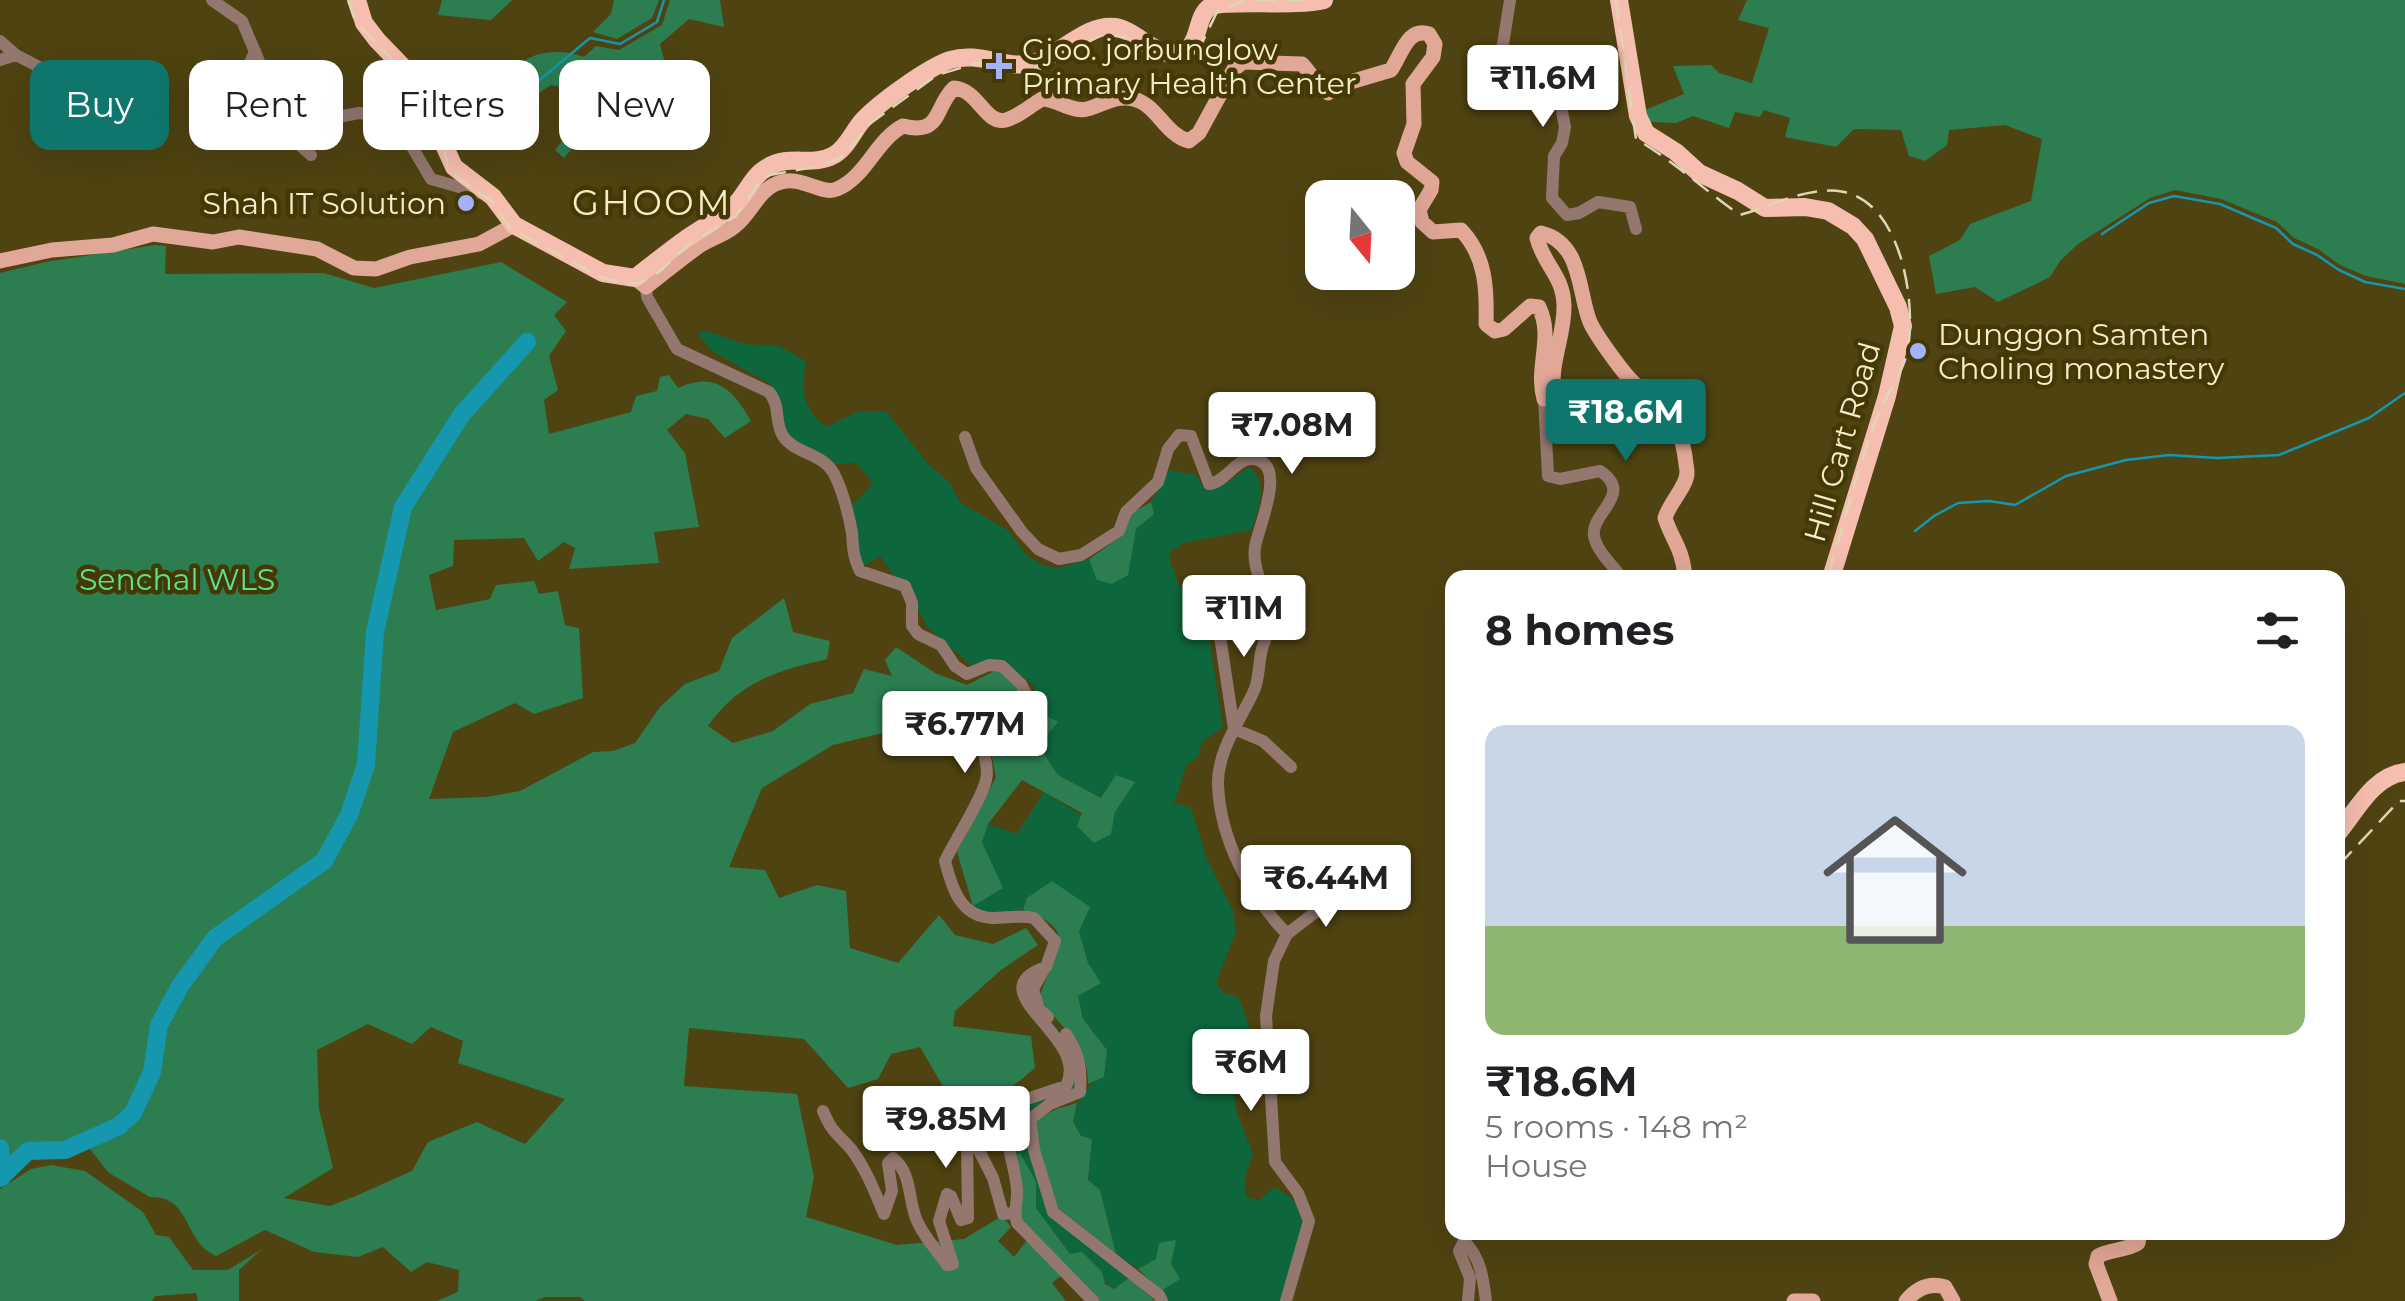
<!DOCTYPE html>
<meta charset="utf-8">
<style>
body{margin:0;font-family:Montserrat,sans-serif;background:#f6f6f6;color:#202124;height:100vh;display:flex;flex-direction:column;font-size:38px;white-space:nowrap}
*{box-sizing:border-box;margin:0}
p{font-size:32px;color:#757577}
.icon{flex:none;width:55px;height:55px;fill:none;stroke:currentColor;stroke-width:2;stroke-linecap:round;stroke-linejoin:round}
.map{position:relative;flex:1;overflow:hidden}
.side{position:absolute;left:1445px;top:570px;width:900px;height:670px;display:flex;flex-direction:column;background:#fff;border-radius:20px;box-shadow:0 10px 40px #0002}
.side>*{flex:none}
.hud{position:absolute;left:30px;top:60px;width:950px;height:90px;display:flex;gap:20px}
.needle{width:65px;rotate:162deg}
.tools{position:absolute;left:1305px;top:180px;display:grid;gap:20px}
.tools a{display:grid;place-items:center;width:110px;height:110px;border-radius:20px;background:#fff;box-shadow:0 10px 40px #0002;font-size:50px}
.price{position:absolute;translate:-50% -85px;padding:0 22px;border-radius:10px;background:#fff;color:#222;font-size:32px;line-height:65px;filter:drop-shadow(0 2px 5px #0008)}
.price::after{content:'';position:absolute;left:50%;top:60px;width:30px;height:22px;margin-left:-15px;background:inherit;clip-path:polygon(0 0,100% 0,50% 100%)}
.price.on{background:#0f766e;color:#fff}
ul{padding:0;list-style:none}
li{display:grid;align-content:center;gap:20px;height:530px;padding:0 40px}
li+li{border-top:2px solid #e0e0e0}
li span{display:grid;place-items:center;height:310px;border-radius:20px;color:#555}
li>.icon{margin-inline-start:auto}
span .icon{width:180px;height:180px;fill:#fffc;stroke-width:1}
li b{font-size:42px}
h2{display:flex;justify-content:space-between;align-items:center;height:120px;padding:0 40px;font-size:42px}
.tag{padding:0 35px;border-radius:20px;background:#fff;box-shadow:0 10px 40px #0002;font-size:35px;line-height:90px}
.tag.on{background:#0f766e;color:#fff}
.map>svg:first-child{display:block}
</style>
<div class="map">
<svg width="2405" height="1301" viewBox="0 0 2405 1301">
<rect width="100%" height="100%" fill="#4f4311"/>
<path fill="#0e673c" d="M707,331L744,344L779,346L806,361C801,390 802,408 826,427L859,411H886L928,464L949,482L961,503L1009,531L1027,556L1045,566L1058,568L1089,559L1098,580L1136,529L1154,514L1151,502L1169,470L1197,475L1202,486C1220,493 1234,476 1249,467C1269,482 1259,510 1251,530L1183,543L1170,552L1169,558L1180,588L1191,590L1209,637L1223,727L1202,742L1198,757L1187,764L1174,803L1191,808L1207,859L1234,913L1235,934L1216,983L1224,993L1239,998C1255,1041 1260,1051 1233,1092L1237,1114L1253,1154L1246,1174L1245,1196L1259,1201L1274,1187C1280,1191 1290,1195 1294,1201C1315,1229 1290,1272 1281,1301H1166L1156,1259L1138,1269L1116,1254L1100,1190L1088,1180L1092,1139L1081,1136L1073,1122C1078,1099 1083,1086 1104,1077L1107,1050L1083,1019L1078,995L1088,963L1079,931L1027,898L1023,910L990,915L973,906L989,858L982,842L988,824L1017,834L1044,792L1111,834L1115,813L1101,798L1058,775L1038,745L1057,722L1036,710L1034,686L1005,662L976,669L927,627L921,614L880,556L864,566C852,546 858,526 852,505L873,484L857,463L833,464L791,439L783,429L772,385L712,351L697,333Z
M1039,1011C1072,1042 1075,1045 1075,1091L1037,1109L1057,1221L1130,1277L1114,1289L1070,1254L1036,1208V1182L1010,1156L1013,1114L1072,1080Z"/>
<path fill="#2c7e51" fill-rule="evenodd" d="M442,0H512L491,20L438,15Z
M614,0H659L652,18L617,39L593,32L611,14Z
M670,0H720L724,27L689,19L660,44L670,81L636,96L615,116L620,133L605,143L588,129L564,158L555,150L586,111L578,90L551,85L504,116L482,138L479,119L487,107L480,77L516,69C530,49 564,49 584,57L596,46L619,50L662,25Z
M1747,0H2405V284L2366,276L2340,265L2318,249L2294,238L2277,222L2221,199L2175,190L2150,198L2078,244L2060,261L2050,277L1998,302L1975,287L1936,294L1929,256L1960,240L1970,224L2031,201L2042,139L2005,125L1949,130L1947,145L1925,161L1909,156L1901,130L1854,129L1836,147L1785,137L1790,118L1764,110L1760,117L1735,112L1729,128L1693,116L1676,123L1648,122L1645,110L1684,94L1673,66L1711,65L1719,73L1752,83L1769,28L1738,20Z
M155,245L166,246L165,274L324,273L374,288L501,262L567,302L554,315L566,331L549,356L558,390L544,400L549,434L631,412L636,396L657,391L660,377L669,375L678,388C715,371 733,389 751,421L725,438L708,419L686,414L667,430L685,453L699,527L654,532L659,563L569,569L575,548L564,542L538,561L524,538L454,540L453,566L429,575L436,610L490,599L496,585L534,581L539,594L558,591L565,625L579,628L583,698L534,714L515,703L453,732L429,799L487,797L520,791L593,752L613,751L635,743L660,707L685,684L719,671L732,638L784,598L793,632L830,641L827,659C776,671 739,682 708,726L733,743L773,731L810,704L853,693L864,669L892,676L885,660L896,647L935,673L967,685L998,669L1018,686L1019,701L982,730L954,740L899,729L833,745L762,788L729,867L765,870L779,898L817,885L846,891L850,948L898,963L939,915L955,935L993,944L1026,928L1038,945L1001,970L955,1011L953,1026L1031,1036L1035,1068L1006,1092L951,1100L920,1047L891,1054L878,1079L848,1088L804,1039L689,1028L684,1086L797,1094L814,1177L806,1217L897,1245L964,1239L1002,1216L1011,1227L998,1241L1014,1257L1028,1239L1061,1276L1052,1283L1066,1301H585L580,1297H545L535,1301H437L458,1292L459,1270L427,1262L411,1272L383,1247L358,1257L314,1252L265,1230L216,1256C211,1253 206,1251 202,1246C184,1227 185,1196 150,1197L109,1173L89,1148L126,1125L137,1115L156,1072L165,1030L190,979L218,942L327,864L353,816L372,765L380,632L409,509L468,417L529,345L531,337L524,339L459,413L400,506L371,632L364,766L321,860L212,937L176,985L156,1025L149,1071L129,1110L116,1123L67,1145L27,1148L0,1174V273L46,262ZM368,1024L412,1044L431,1027L463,1041L458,1063L565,1099L525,1144L477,1122L428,1142L412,1171L358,1195L330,1206L284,1198L333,1168L319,1109L317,1050Z
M1151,502L1154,514L1136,529L1128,575L1112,584L1097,580L1089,559L1122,536L1130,514Z
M1036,710L1058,722L1038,745L1058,775L1101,798L1116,775L1135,782L1115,812L1111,834L1094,843L1077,826L1082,813L1022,780L988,824L982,842L1003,888L973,906L957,852L996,777L991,752L992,743L1003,739Z
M1052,881L1090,907L1079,931L1088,963L1101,983L1078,996L1083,1019L1107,1050L1104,1077L1088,1084C1088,1042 1061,1029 1040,999C1046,959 1089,932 1023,910L1027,898Z
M1077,1103L1073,1122L1081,1136L1092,1139L1088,1180L1100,1190L1116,1254L1058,1208L1037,1151L1035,1121L1056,1109Z
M1020,1153L1036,1182V1208L1070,1254L1082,1252L1102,1272L1105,1284L1114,1289L1130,1277L1155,1301H1097L1026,1229L1018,1214L1010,1156Z
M51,1165L85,1171L143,1212L156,1235L169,1237L193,1270H228L262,1249L239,1270V1301H198L196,1293L155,1296L152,1301H0V1189L31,1169Z
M1176,1240L1171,1264L1180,1279L1161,1291L1138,1269L1156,1259L1159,1243Z"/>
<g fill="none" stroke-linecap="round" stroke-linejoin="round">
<path stroke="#1597b0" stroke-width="2.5" d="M476,138L500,113L590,38L620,44L657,22L664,0
M2102,234L2149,203L2174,196L2220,204L2276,228L2293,244L2317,255L2339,270L2365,282L2405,289
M1915,531L1934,516L1958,503L1989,501L2015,505L2066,476L2126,460L2169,455L2217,458L2279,455L2369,418L2405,393"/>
<path stroke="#1597b0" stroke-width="18" d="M0,1148L2,1177
M0,1178L28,1151L65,1150L119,1126L133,1113L152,1072L159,1025L180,986L215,938L324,861L349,815L366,765L375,632L403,507L462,414L527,342"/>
<path stroke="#94776f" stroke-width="12" d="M212,0L242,21L267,80L296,101L306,118L316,121L359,113L395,118L431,179L484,194
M1510,0L1501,57L1503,64C1518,67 1531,57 1546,60L1554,71L1565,127L1562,143L1554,156L1552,198L1567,215L1579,213L1598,202L1630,207L1636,229
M0,41L16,55L0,60
M255,51L246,72L275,103L292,138L311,155
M16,55L47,71
M213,129C215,100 224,89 246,72
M646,287L647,297L677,349L769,392C781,406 774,422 783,436C795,454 822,453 833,472C842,488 849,515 852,533C853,548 853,557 860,571L905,586L912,603V626L918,634L941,645L955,666L967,674L989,665L1002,666L1021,684L1029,699L1012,726L984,740C981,754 990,765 986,780C982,799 955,840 945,861C952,888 960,917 993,918C1007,918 1020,915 1034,918L1055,941L1046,967C974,992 1092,1036 1066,1086L1027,1099L1008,1113C1004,1147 1014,1159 1017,1189C1018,1202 1013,1210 1017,1223L1093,1301
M1544,399L1548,476L1560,479L1600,471C1635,494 1590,513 1594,536C1597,552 1613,565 1622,578
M965,437L976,468L1022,532L1038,549L1059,559L1081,555L1119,531L1126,512L1158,482L1168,449L1179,435L1191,436L1209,484C1225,483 1237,457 1253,459C1289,463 1258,527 1255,547C1251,577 1273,593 1269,627C1268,635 1264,641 1262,649C1258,663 1260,680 1253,693C1239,722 1217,752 1218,785C1220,839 1250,896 1287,934
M1209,599L1218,623L1234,729L1263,741L1291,767
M1044,969L1033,989L1039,1009L1048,1017
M1066,1034C1079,1054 1082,1068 1080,1092L1050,1104L1030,1119L1034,1150L1053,1212L1159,1295L1162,1301
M823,1111C833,1134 836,1132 851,1149C865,1167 875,1192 884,1214L892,1191L888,1163L893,1158C914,1175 907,1204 919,1225C926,1239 938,1252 947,1265L953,1264L939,1221L947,1194L951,1196L961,1220L968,1218L967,1141L973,1139L993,1178L1003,1214L1014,1213
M1286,1301L1309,1221L1298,1193L1275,1162L1266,1016L1274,961L1287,934L1313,914L1345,896
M1468,1301L1470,1278L1459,1251L1464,1241C1481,1258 1483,1278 1486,1301"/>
<path stroke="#e1a797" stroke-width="15" d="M0,261L52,250L113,245L153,234L213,242L239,237L317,249L354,268L376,269L410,257L479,244L514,225
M635,278L646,287C662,275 678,261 695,249C707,239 724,236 735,226C751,214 758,190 778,183C801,174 821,196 837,189C866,177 876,140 903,126C942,136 934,107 954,88C979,90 985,125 1006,120C1018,117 1031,105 1042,99C1057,99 1073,113 1087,109C1103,105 1115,95 1133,99C1157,104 1165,135 1189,141L1199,133L1234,69L1243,62L1302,64C1312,74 1317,87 1328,93L1337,86L1391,70C1402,54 1407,27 1429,34L1435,44L1433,57L1413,84L1414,124L1404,153L1407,162L1432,182L1431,190L1419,210L1422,222L1433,232L1461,230C1486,256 1487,289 1486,324L1495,331L1504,329L1530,306L1539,307C1554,338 1535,367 1544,399H1550L1554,394C1549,364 1565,335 1564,305C1563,275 1543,264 1537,238L1541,233C1583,243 1578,294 1590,322C1595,334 1625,376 1635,384C1646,391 1660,394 1667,404C1679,419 1685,452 1687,471C1688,486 1670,501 1665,518C1673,542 1683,549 1685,578
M1794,1301H1813
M1906,1301C1916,1289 1929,1282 1945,1287L1953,1301
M2110,1301L2096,1264L2098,1256C2111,1249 2125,1251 2138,1243L2140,1232"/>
<path stroke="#f6beaf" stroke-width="18" d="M357,0L364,23L377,40L436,101L445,147L454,167L493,197L514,225L603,273L635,278C651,265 667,253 683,241C700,229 719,219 734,206C747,194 751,176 768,167C789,154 813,167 834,155C847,148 853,131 863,120C880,102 927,68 950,60C983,50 1008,73 1039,61C1062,52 1089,23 1115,27C1136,30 1155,57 1177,53C1203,49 1193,17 1211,6C1229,0 1296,7 1324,0
M1619,0L1638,116L1646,133L1676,152L1699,173L1738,191L1765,208L1805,207L1828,211L1853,226L1865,239L1898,307L1903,326L1887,396L1831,578
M2338,833C2357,810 2373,776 2405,772"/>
<path stroke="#dfd7b4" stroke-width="2.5" stroke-dasharray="20 10" stroke-linecap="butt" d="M348,0L355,21L424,93L435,109L448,166L459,179L493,202L510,228L600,277L625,283H640L659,272L688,245L736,216L760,181L770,175L820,166L844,156L868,125L937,75L977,63L1017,71L1034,69L1104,34L1128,38L1149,56L1176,58L1189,54L1202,43L1217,12L1245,0
M1256,0H1304
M1616,0L1636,139C1675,162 1703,189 1740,215C1772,206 1809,185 1844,192C1901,204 1916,300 1908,348C1905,369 1889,390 1880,410C1858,464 1845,522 1827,578
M2338,866L2399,801H2405"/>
</g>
<g fill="#a4b2fc" stroke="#443904" stroke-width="4">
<path d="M994 51h10v10h10v10h-10v10h-10v-10h-10v-10h10z"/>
<circle cx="466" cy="203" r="10"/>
<circle cx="1918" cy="351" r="10"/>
</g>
<g text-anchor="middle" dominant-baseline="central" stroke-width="9" stroke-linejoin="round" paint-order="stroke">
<g font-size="30" fill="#f4eccc" stroke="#443904" text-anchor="start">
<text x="1022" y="49">Gjoo. jorbunglow<tspan x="1022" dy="34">Primary Health Center</tspan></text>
<text x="446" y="203" text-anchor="end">Shah IT Solution</text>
<text x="1938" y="334">Dunggon Samten<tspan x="1938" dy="34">Choling monastery</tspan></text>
</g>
<g font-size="30" fill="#f4eccc" stroke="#443904">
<text transform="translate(1842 442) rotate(-74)">Hill Cart Road</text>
</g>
<g font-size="30" fill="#56e295" stroke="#443904">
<text x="177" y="579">Senchal WLS</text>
</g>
<g font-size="35" letter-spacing="2.5" fill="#f4eccc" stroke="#443904">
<text x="652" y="202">GHOOM</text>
</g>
</g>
</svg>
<div class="tools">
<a><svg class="needle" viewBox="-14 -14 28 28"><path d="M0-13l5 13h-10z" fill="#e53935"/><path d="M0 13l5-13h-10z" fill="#757577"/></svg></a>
</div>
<b class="price" style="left:1543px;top:130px">₹11.6M</b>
<b class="price on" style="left:1626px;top:464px">₹18.6M</b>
<b class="price" style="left:1292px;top:477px">₹7.08M</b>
<b class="price" style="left:1244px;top:660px">₹11M</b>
<b class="price" style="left:965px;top:776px">₹6.77M</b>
<b class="price" style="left:1326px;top:930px">₹6.44M</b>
<b class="price" style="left:1251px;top:1114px">₹6M</b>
<b class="price" style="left:946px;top:1171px">₹9.85M</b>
<div class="hud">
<a class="tag on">Buy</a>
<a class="tag">Rent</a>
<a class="tag">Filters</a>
<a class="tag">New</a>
</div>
<section class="side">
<h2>8 homes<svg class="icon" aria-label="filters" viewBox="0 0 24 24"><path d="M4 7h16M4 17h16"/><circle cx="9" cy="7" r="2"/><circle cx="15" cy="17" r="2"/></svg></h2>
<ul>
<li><span style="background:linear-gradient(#c9d6e8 65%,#8fb573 0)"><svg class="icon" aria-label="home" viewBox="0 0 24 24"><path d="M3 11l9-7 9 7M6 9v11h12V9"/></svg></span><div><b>₹18.6M</b><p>5 rooms · 148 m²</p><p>House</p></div></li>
</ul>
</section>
</div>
